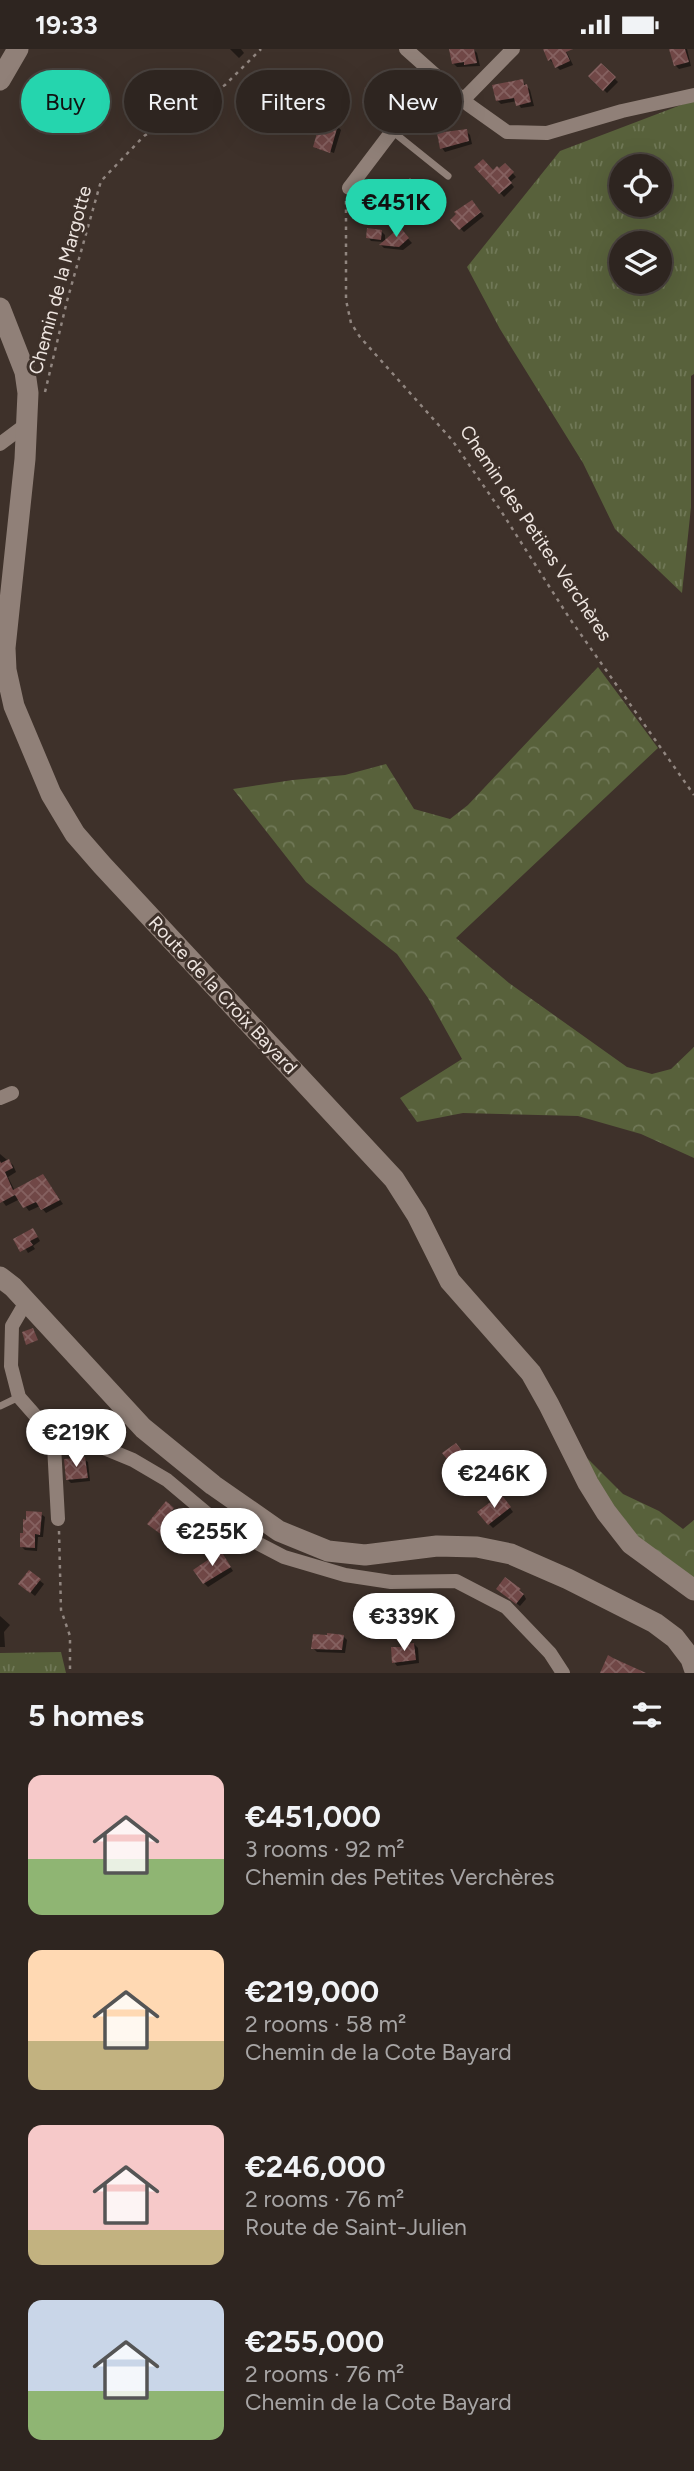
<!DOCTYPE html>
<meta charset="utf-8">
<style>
body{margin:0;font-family:Figtree,sans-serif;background:#3a312d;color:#f1f3f6;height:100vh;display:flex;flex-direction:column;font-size:26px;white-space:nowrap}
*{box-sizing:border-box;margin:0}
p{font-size:23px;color:#a7a5a5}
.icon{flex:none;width:38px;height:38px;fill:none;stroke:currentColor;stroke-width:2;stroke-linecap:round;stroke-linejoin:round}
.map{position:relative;height:1624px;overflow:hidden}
.panel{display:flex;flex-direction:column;background:#2e2520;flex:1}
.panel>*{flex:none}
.top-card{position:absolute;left:21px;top:21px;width:653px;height:63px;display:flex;gap:14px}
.tools{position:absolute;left:609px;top:105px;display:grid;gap:14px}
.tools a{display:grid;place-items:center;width:63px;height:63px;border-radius:50%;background:#2e2520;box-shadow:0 7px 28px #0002,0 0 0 2px #49423e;font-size:35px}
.price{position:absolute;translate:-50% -60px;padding:0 16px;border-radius:24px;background:#fff;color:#222;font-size:23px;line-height:46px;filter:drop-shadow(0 2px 4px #0008)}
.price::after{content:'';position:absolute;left:50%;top:42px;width:21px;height:16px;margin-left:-10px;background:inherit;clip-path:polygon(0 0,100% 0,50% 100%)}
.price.on{background:#25d5ae;color:#111}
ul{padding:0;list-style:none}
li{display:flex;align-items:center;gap:21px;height:175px;padding:0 28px}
li span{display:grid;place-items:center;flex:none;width:196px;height:140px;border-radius:14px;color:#555}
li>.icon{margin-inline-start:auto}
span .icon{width:84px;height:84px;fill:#fffc;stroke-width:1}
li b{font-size:30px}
h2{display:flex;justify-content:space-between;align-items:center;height:84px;padding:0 28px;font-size:30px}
.chip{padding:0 24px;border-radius:32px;background:#2e2520;box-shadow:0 7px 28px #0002,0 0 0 2px #49423e;font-size:24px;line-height:63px}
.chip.on{background:#25d5ae;color:#111}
.status{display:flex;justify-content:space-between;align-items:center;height:49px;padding:0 35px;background:#2e2520;direction:ltr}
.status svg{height:19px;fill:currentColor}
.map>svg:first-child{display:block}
</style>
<div class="status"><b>19:33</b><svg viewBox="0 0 49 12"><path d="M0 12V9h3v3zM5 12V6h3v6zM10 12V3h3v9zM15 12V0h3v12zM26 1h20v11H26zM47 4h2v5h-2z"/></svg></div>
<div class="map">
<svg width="694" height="1624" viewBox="0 0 694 1624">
<defs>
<pattern id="grass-tufts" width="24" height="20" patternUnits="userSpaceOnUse" patternTransform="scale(1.75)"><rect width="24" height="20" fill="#58613b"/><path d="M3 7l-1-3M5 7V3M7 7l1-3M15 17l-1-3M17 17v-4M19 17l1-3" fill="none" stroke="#707857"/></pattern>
<pattern id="forest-crowns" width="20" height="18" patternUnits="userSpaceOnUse" patternTransform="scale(1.75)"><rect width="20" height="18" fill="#58613b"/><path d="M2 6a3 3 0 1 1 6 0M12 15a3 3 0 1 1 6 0" fill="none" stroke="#707857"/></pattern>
<pattern id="building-cross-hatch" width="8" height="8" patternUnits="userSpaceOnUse" patternTransform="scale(1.75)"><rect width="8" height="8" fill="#704746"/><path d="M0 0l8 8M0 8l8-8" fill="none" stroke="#856160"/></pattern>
</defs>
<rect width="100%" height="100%" fill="#3e312a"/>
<path fill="url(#grass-tufts)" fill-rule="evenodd" d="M694,51V325L691,327V458L682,544L615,480L583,414L500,280L467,218L560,102ZM621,117H660V156H621ZM621,194H660V233H621Z
M61,1603L66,1624H0V1604Z"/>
<path fill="url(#forest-crowns)" d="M598,618L658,699L456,889L509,934L627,1018L652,1025L671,1020L694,998V1109L641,1085L578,1067L463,1064L417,1073L400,1049L462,1010L428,949L397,905L306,833L233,740L293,731L345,726L386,715L414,760L450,770L468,756Z
M587,1409L623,1445L659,1462L683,1480L694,1471V1534L644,1495L599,1438Z"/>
<path fill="#0007" d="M230,0H241L244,4L239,9Z
M454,0H473L477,4L480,17L457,18L453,14Z
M545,0H565L573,16L560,21L550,11Z
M671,0H687L691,17L679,20L675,16Z
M601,16L618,33L607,44L590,27Z
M322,22L336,36L290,79L272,59L295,53Z
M522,32L530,41L534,57L521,59L517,52L501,55L497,51Z
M387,42L395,52L393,62L368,57L364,54Z
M382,68L388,74L383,81L376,75Z
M337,77L341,81L334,104L317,98V100L315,98Z
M466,82L470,86L472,95L445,103L442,99Z
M505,116L516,128L510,133L514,138L504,148L477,118L493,123L499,122Z
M410,131L427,147L424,150L433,158L426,165L399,141Z
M475,157L484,167L464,183L452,171Z
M400,181L412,194L403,201L384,199L381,196Z
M381,182L385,186V193L371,192L368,188Z
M0,1105L13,1116L16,1123L8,1128L15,1142L47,1132L63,1155L46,1164L40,1157L29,1162L20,1150L6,1157L0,1149Z
M36,1185L40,1192L33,1197L35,1200L28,1204L19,1188Z
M459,1400L474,1419L464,1427L460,1424Z
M84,1410L88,1413L90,1432L71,1434L67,1430Z
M504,1451L513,1463L493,1479L489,1475Z
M166,1454L176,1464L173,1468L175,1470L169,1477L180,1486L174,1493L152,1478Z
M41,1465L45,1468L43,1488H38L37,1502L25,1501L22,1498Z
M224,1508L233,1522L208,1538L204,1534Z
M29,1523L44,1535L35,1547L24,1538Z
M506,1531L523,1544L526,1550L520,1557L502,1544Z
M0,1567L10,1576L4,1583L5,1598H0Z
M343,1587L347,1591L345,1604L317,1603L313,1599Z
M414,1595L418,1599L419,1614L397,1617L394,1613Z"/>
<path fill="url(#building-cross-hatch)" d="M449,0H474L477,14L464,16V13L452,15Z
M543,0H573L566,3L570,12L555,19L551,10L548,12Z
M669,0H685L689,13L674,17Z
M601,14L616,28L603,42L588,27Z
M322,20L334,31L286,77L270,59L288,43L295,51Z
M523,30L524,36L527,35L531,53L516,57L514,49L496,52L492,36Z
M370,37L388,40L387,45L392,46L389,59L362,54L365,38L370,39Z
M321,70L338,76L330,104L313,98Z
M467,80L469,92L440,100L437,84Z
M483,110L493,121L497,117L499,119L505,114L514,123L508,129L512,134L499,145L474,118Z
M410,129L425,142L422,145L430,153L422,163L396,141Z
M472,151L481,163L459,181L450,171L456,165L454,163Z
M400,178L409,189L399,198L379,196Z
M367,179L382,181L381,191L366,189Z
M9,1110L13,1119L5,1123L13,1141L43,1125L60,1151L41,1161L36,1153L23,1159L15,1146L0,1154V1112L1,1114Z
M33,1179L38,1188L30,1192L33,1196L20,1203L13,1190Z
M33,1279L38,1291L26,1296L22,1283Z
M456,1394L472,1415L459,1425L442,1404Z
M85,1408L88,1429L66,1431L64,1410Z
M501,1445L511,1458L488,1476L477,1463Z
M166,1452L174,1459L170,1464L173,1465L167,1473L178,1482L170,1492L147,1475Z
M26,1462L42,1463L40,1486L35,1485V1499L20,1498V1484H23V1470L26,1471Z
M221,1502L231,1518L203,1535L193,1521Z
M29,1521L41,1530L30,1544L18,1535Z
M505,1528L521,1540L519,1541L524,1545L516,1555L496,1540Z
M327,1584L344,1586L342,1601L311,1600L313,1585L327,1586Z
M414,1594L416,1611L392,1614L391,1598H401V1595Z
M608,1606L613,1609L646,1624H600Z"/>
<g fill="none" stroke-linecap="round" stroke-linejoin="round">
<path stroke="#918680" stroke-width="2.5" stroke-dasharray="3.5 5" stroke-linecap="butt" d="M346,152V251L351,274L360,288L452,391L501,462L570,570L694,746
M45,343L67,252L101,132L144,87L225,36L261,0
M59,1482L61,1561L70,1587V1624"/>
<path stroke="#908078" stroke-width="7" d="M392,82L448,127
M0,1357L19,1348"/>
<path stroke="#908078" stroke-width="14" d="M406,0L469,56L507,83L547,84L622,62L694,46
M463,51L513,0
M349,139L399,73L438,29
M0,395L28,374
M0,1049L12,1044
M26,1253L12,1277L11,1317L19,1348L41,1373L133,1411L167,1431L217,1473L284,1508L345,1526L391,1533L456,1532L506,1558L550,1604L563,1624
M53,1378L58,1470"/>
<path stroke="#908078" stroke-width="21" d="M0,31L18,0
M0,259L25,323L28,344L25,410L5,599L6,621L14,657L51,745L75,785L102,816L394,1130L417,1166L450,1232L531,1324L549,1356L588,1434L606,1463L631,1495L694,1541
M0,1228L13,1238L143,1379L213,1436L279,1482L328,1502L365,1506L437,1497L477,1498L511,1505L568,1530L655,1574L675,1589L691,1610L694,1619"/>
</g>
<g text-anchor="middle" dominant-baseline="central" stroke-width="6" stroke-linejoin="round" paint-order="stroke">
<g font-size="19" fill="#eee5e0" stroke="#3e312a">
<text transform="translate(60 231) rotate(-75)">Chemin de la Margotte</text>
<text transform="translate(536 484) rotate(56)">Chemin des Petites Verchères</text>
<text transform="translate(223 946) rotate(47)">Route de la Croix Bayard</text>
</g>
</g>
</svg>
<div class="tools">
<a><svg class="icon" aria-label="locate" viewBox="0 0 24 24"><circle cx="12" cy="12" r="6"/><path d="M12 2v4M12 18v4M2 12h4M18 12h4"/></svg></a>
<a><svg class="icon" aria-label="layers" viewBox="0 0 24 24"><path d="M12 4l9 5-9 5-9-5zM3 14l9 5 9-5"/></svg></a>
</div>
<b class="price on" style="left:396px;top:190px">€451K</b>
<b class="price" style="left:76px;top:1420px">€219K</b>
<b class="price" style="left:494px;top:1461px">€246K</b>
<b class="price" style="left:212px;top:1519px">€255K</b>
<b class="price" style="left:404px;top:1604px">€339K</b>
<div class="top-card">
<a class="chip on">Buy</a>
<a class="chip">Rent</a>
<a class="chip">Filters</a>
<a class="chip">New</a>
</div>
</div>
<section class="panel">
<h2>5 homes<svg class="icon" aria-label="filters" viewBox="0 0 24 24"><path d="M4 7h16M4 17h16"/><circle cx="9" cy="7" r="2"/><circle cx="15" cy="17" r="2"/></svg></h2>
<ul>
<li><span style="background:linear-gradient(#f6c9c9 60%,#8fb573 0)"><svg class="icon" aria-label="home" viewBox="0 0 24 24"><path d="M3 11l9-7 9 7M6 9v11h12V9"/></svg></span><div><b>€451,000</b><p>3 rooms · 92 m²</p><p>Chemin des Petites Verchères</p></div></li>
<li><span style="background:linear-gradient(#ffd9b3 65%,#c2b280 0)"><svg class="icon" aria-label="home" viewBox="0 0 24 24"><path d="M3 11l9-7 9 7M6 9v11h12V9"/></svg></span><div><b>€219,000</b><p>2 rooms · 58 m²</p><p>Chemin de la Cote Bayard</p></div></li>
<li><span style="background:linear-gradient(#f6c9c9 75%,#c2b280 0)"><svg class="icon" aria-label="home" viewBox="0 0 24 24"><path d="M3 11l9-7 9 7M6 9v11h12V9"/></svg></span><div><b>€246,000</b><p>2 rooms · 76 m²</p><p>Route de Saint-Julien</p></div></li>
<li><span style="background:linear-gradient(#c9d6e8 65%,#8fb573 0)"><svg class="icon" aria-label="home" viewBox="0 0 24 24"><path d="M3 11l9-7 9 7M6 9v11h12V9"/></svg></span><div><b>€255,000</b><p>2 rooms · 76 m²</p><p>Chemin de la Cote Bayard</p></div></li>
</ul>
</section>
